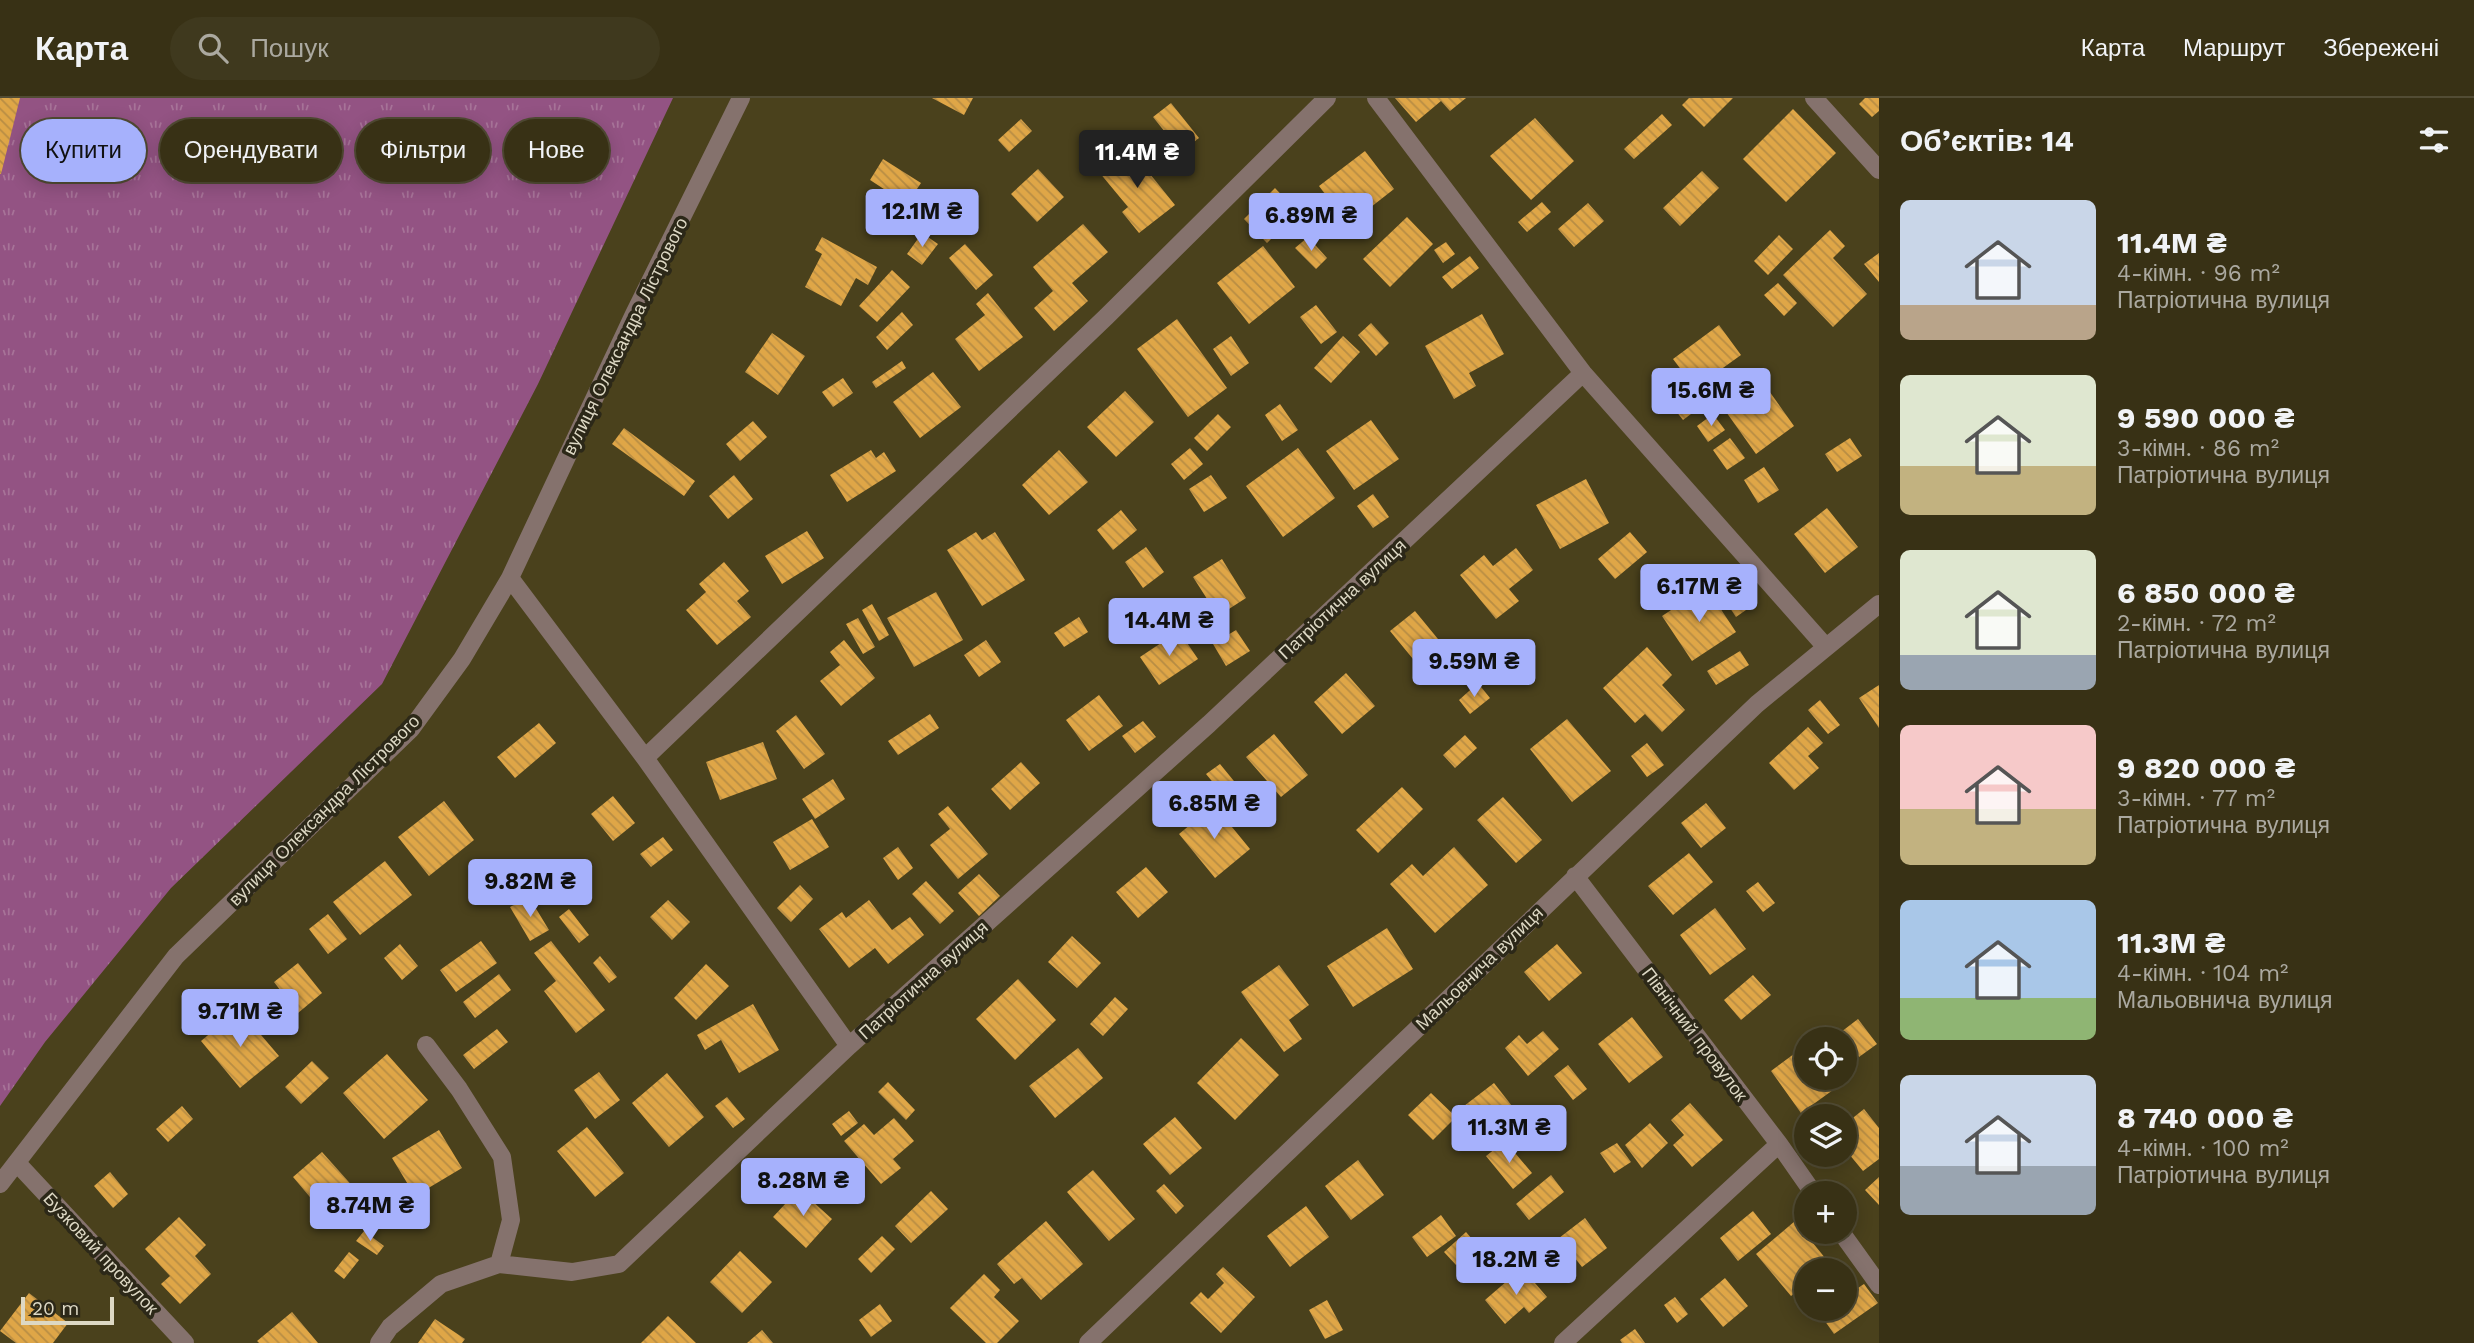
<!DOCTYPE html>
<html lang="uk">
<meta charset="utf-8">
<style>
body{margin:0;font-family:"Work Sans",sans-serif;background:#3f391e;color:#f1f3f6;height:100vh;display:flex;flex-direction:column;font-size:26px;white-space:nowrap}
*{box-sizing:border-box;margin:0}
p{font-size:23px;color:#aba9a0}
.icon{flex:none;width:38px;height:38px;fill:none;stroke:currentColor;stroke-width:2;stroke-linecap:round;stroke-linejoin:round}
.map{position:relative;flex:1;overflow:hidden}
.sheet{display:flex;flex-direction:column;background:#383115;width:595px}
.sheet>*{flex:none}
.hud{position:absolute;left:21px;top:21px;width:665px;height:63px;display:flex;gap:14px}
.fabs{position:absolute;left:1794px;top:929px;display:grid;gap:14px}
.fabs a{display:grid;place-items:center;width:63px;height:63px;border-radius:50%;background:#383115;box-shadow:0 4px 18px #0003,0 0 0 2px #524c34;font-size:35px}
.scale{position:absolute;left:21px;bottom:18px;width:93px;box-sizing:border-box;padding-left:7px;border:4px solid #ddd8c4;border-top:0;font-size:19px;line-height:24px;white-space:nowrap;color:#ddd8c4;-webkit-text-stroke:5px #2c2818;paint-order:stroke}
.price{position:absolute;translate:-50% -60px;padding:0 16px;border-radius:7px;background:#a6b1fc;color:#111;font-size:23px;line-height:46px;filter:drop-shadow(0 2px 4px #0008)}
.price::after{content:'';position:absolute;left:50%;top:42px;width:21px;height:16px;margin-left:-10px;background:inherit;clip-path:polygon(0 0,100% 0,50% 100%)}
.price.on{background:#222;color:#fff}
ul{padding:0;list-style:none}
li{display:flex;align-items:center;gap:21px;height:175px;padding:0 21px}
li span{display:grid;place-items:center;flex:none;width:196px;height:140px;border-radius:10px;color:#555}
li>.icon{margin-inline-start:auto}
span .icon{width:84px;height:84px;fill:#fffc;stroke-width:1}
li b{font-size:30px}
h2{display:flex;justify-content:space-between;align-items:center;height:84px;padding:0 21px;font-size:30px}
.tag{padding:0 24px;border-radius:32px;background:#383115;box-shadow:0 4px 18px #0003,0 0 0 2px #524c34;font-size:24px;line-height:63px}
.tag.on{background:#a6b1fc;color:#111}
header{display:flex;align-items:center;gap:42px;box-sizing:border-box;height:98px;padding:0 35px;background:#383115;border-bottom:2px solid #524c34}
header strong{font-size:33px}
nav{display:flex;gap:38px;margin-inline-start:auto;font-size:24px}
.search{width:490px;height:63px;background:#3f391e;display:flex;align-items:center;gap:18px;box-sizing:border-box;padding:0 24px;border-radius:38px;color:#aba9a0;font-size:26px}
main{display:flex;flex:1;min-height:0}
.map>svg:first-child{display:block}
</style>
<header>
<strong>Карта</strong>
<div class="search"><svg class="icon" aria-label="search" viewBox="0 0 24 24"><circle cx="10" cy="10" r="6"/><path d="M15 15l6 6"/></svg>Пошук</div>
<nav><a>Карта</a><a>Маршрут</a><a>Збережені</a></nav>
</header>
<main>
<div class="map">
<svg width="1879" height="1245" viewBox="0 0 1879 1245">
<defs>
<pattern id="park-tufts" width="24" height="20" patternUnits="userSpaceOnUse" patternTransform="scale(1.75)"><rect width="24" height="20" fill="#935383"/><path d="M3 7l-1-3M5 7V3M7 7l1-3M15 17l-1-3M17 17v-4M19 17l1-3" fill="none" stroke="#a77398"/></pattern>
<pattern id="building-back-hatch" width="6" height="6" patternUnits="userSpaceOnUse" patternTransform="scale(1.75)"><rect width="6" height="6" fill="#dfa647"/><path d="M-1 5l2 2M0 0l6 6M5-1l2 2" fill="none" stroke="#b88d44"/></pattern>
</defs>
<rect width="100%" height="100%" fill="#4a411c"/>
<path fill="url(#park-tufts)" d="M0,0H673L538,286L382,586L171,790L45,944L0,1008Z"/>
<path fill="url(#building-back-hatch)" d="M0,0H20L1,76H0Z
M932,0H973L964,17Z
M1395,0H1466L1450,13L1441,3L1416,24Z
M1689,0H1733L1704,29L1682,7Z
M1865,0H1879V13L1872,19L1859,6Z
M1171,5L1199,40L1181,54L1153,19Z
M1793,11L1836,55L1786,104L1743,61Z
M1662,16L1672,27L1634,61L1624,51Z
M1535,20L1574,63L1531,102L1490,58Z
M1021,21L1032,33L1009,54L998,42Z
M1129,50L1175,107L1139,135L1122,114L1128,109L1099,74Z
M1365,53L1394,91L1348,127L1319,88Z
M883,61L921,85L907,106L870,82Z
M1038,71L1064,99L1037,124L1011,96Z
M1702,73L1719,90L1680,128L1663,110Z
M1275,90L1298,114L1267,145L1244,121Z
M950,98L967,110L947,137L930,125Z
M1542,104L1551,114L1527,134L1518,124Z
M1588,105L1604,123L1574,149L1558,131Z
M1407,119L1433,146L1390,189L1363,161Z
M1083,126L1108,154L1072,185L1088,203L1054,233L1034,210L1053,193L1033,169Z
M1830,132L1845,148L1833,160L1867,196L1833,229L1783,177Z
M922,135L938,146L922,167L907,156Z
M1779,137L1793,151L1768,177L1754,163Z
M822,139L877,169L868,187L856,180L841,208L805,189L822,156L815,152Z
M1308,139L1327,160L1316,171L1295,150Z
M1446,144L1455,156L1443,165L1434,152Z
M965,146L993,177L976,192L949,160Z
M1263,148L1295,189L1249,226L1217,185Z
M1879,155V184L1864,166Z
M1470,158L1479,170L1452,191L1442,179Z
M892,172L910,189L877,224L859,208Z
M1778,185L1797,205L1784,218L1764,197Z
M988,195L1023,239L979,273L955,241L985,217L976,206Z
M1316,207L1337,234L1321,246L1300,219Z
M902,214L913,227L887,252L876,239Z
M1482,216L1504,256L1469,275L1476,288L1454,301L1425,248Z
M1177,221L1227,290L1188,319L1137,251Z
M1371,225L1389,245L1376,258L1358,237Z
M1719,227L1741,257L1695,290L1673,261Z
M772,235L805,258L778,297L745,274Z
M1231,238L1249,265L1231,278L1213,251Z
M1343,238L1360,254L1331,285L1314,270Z
M902,263L906,270L876,290L872,284Z
M933,274L961,309L920,340L893,304Z
M843,280L853,295L833,309L822,294Z
M1762,283L1794,328L1756,356L1724,311Z
M1125,293L1154,324L1116,359L1087,329Z
M1693,293L1703,307L1683,322L1672,308Z
M1280,306L1298,332L1282,343L1265,317Z
M1218,316L1231,329L1207,353L1194,340Z
M1713,316L1725,332L1708,344L1697,328Z
M1371,322L1399,361L1354,392L1326,353Z
M753,323L767,339L740,363L726,346Z
M624,330L695,383L684,398L612,346Z
M1730,340L1745,360L1727,372L1713,352Z
M1850,340L1862,358L1837,374L1825,356Z
M1190,350L1203,366L1184,382L1171,366Z
M1298,350L1335,400L1283,439L1246,388Z
M871,352L876,360L884,354L896,373L847,404L830,377Z
M1059,352L1088,384L1049,417L1022,387Z
M1764,369L1779,392L1758,405L1744,382Z
M734,377L753,401L728,421L709,398Z
M1211,377L1227,400L1204,414L1189,391Z
M1586,381L1609,425L1560,451L1536,407Z
M1373,396L1389,419L1373,430L1357,408Z
M1827,410L1858,449L1825,475L1794,436Z
M1121,412L1137,432L1113,452L1097,432Z
M807,433L824,460L782,486L765,458Z
M976,434L982,442L995,434L1025,482L982,508L947,452Z
M1630,434L1647,454L1615,481L1598,461Z
M1146,449L1164,474L1143,490L1125,464Z
M1516,450L1533,472L1509,491L1519,503L1496,521L1460,477L1484,457L1493,468Z
M1222,461L1246,500L1218,518L1193,479Z
M724,464L749,493L737,503L751,519L717,547L686,512L706,494L699,486Z
M1731,469L1756,505L1736,519L1711,482Z
M1706,489L1736,534L1692,563L1662,518Z
M936,494L963,542L914,569L887,520Z
M872,506L889,537L879,543L862,512Z
M1415,513L1447,552L1422,572L1390,533Z
M1079,519L1088,534L1064,549L1054,535Z
M858,520L875,549L863,556L846,526Z
M1236,532L1250,553L1226,568L1213,546Z
M1179,533L1198,561L1159,587L1140,559Z
M844,542L875,580L841,608L820,583L840,567L830,554Z
M986,542L1001,564L979,579L964,557Z
M1517,542L1535,564L1519,577L1501,555Z
M1647,549L1672,577L1662,587L1685,612L1662,634L1645,616L1635,625L1603,590Z
M1740,553L1749,567L1716,587L1707,573Z
M1346,575L1375,608L1342,636L1314,604Z
M1478,585L1490,600L1470,616L1459,602Z
M1879,587V630L1859,600Z
M1099,597L1123,628L1089,653L1066,622Z
M1820,602L1840,627L1828,636L1808,612Z
M930,616L939,630L898,657L888,643Z
M796,617L825,656L804,671L776,633Z
M1567,621L1611,673L1572,704L1530,651Z
M1143,623L1156,639L1135,655L1122,638Z
M539,625L556,645L515,680L497,659Z
M1808,629L1823,645L1808,658L1819,670L1794,692L1769,665Z
M1274,636L1308,677L1281,699L1246,659Z
M1465,637L1477,650L1455,670L1443,657Z
M763,644L777,681L720,702L706,664Z
M1647,645L1664,667L1647,679L1631,658Z
M1021,664L1040,685L1010,712L991,691Z
M1220,666L1238,688L1225,699L1206,676Z
M833,681L845,701L815,721L802,701Z
M1402,689L1423,711L1378,755L1356,732Z
M613,698L635,725L613,743L591,716Z
M1503,699L1542,742L1516,765L1477,722Z
M444,703L474,742L429,778L398,739Z
M1706,705L1726,730L1701,750L1681,725Z
M1214,707L1250,751L1215,780L1179,736Z
M948,708L988,756L958,781L930,747L950,731L938,716Z
M812,721L829,749L790,772L773,744Z
M663,739L673,752L651,769L640,756Z
M898,749L913,770L898,782L883,760Z
M1454,749L1488,787L1435,835L1390,786L1412,766L1423,778Z
M1689,755L1713,784L1673,817L1648,788Z
M385,763L412,797L360,837L333,804Z
M520,763L532,779L507,798L495,783Z
M1146,769L1168,794L1138,820L1116,794Z
M979,776L1000,798L979,818L958,795Z
M926,783L954,813L940,826L912,796Z
M1758,784L1775,805L1763,814L1746,793Z
M800,787L813,801L791,824L777,810Z
M529,799L549,832L530,843L510,809Z
M668,802L690,824L672,842L650,819Z
M869,802L892,832L910,819L924,837L888,866L875,850L849,870L819,831L842,814L846,820Z
M1715,810L1746,851L1710,877L1680,837Z
M569,811L589,837L579,845L559,819Z
M328,816L347,841L328,856L309,831Z
M1387,830L1413,871L1353,909L1327,868Z
M1072,838L1101,865L1077,890L1048,864Z
M481,843L497,865L456,894L440,872Z
M551,843L605,912L576,935L544,893L556,883L534,855Z
M400,846L418,868L402,882L384,860Z
M1557,846L1582,875L1549,903L1524,874Z
M600,858L617,879L609,885L593,865Z
M298,865L322,895L298,915L274,884Z
M706,866L729,888L696,922L674,900Z
M1279,867L1309,907L1289,922L1302,941L1284,954L1241,894Z
M499,876L511,892L475,920L463,904Z
M1753,877L1771,897L1741,922L1724,902Z
M1018,881L1056,922L1015,962L976,921Z
M1115,899L1128,911L1103,938L1090,926Z
M753,906L779,952L739,975L721,942L705,952L697,937Z
M239,911L279,958L240,990L201,943Z
M1632,919L1663,959L1629,985L1598,946Z
M1858,921L1877,946L1859,959L1841,934Z
M497,931L508,944L474,971L463,957Z
M1543,933L1559,951L1528,978L1505,950L1519,937L1527,946Z
M1241,940L1279,977L1235,1022L1197,985Z
M1806,947V980H1835L1840,987L1801,1015L1771,973Z
M1078,950L1103,980L1055,1020L1029,988Z
M387,956L428,1002L384,1041L343,995Z
M312,963L329,980L301,1006L285,989Z
M1568,967L1587,991L1573,1002L1554,978Z
M599,974L620,1002L595,1021L574,992Z
M667,975L704,1019L669,1049L632,1005Z
M888,984L915,1012L906,1022L878,994Z
M1494,985L1519,1017L1489,1040L1464,1008Z
M1431,995L1456,1019L1433,1042L1408,1017Z
M727,999L745,1021L733,1030L715,1008Z
M1690,1005L1723,1042L1692,1069L1673,1047L1684,1037L1671,1022Z
M182,1008L193,1021L168,1044L156,1031Z
M1864,1011L1879,1030V1061L1863,1073L1844,1050V1027Z
M849,1013L858,1025L841,1038L832,1026Z
M1175,1019L1202,1050L1170,1077L1143,1046Z
M894,1020L914,1043L893,1061L901,1070L881,1086L844,1043L864,1026L874,1037Z
M1650,1025L1668,1045L1642,1070L1625,1047Z
M587,1029L624,1075L595,1099L557,1053Z
M439,1032L462,1070L415,1098L392,1060Z
M1505,1043L1532,1075L1513,1091L1486,1058Z
M1617,1045L1631,1064L1614,1075L1600,1055Z
M322,1054L356,1092L326,1118L293,1079Z
M1358,1062L1384,1097L1351,1122L1325,1088Z
M1093,1072L1135,1121L1109,1143L1067,1094Z
M110,1074L128,1096L113,1110L94,1088Z
M1551,1077L1564,1094L1529,1122L1516,1106Z
M1879,1079V1107L1865,1092Z
M1164,1086L1184,1108L1176,1116L1156,1093Z
M799,1091L832,1121L806,1150L773,1119Z
M931,1093L948,1111L911,1145L895,1128Z
M1306,1108L1329,1139L1290,1169L1267,1138Z
M1753,1113L1771,1136L1738,1163L1720,1140Z
M1441,1117L1456,1138L1427,1159L1412,1139Z
M179,1119L206,1147L195,1158L211,1176L180,1206L161,1186L170,1178L145,1151Z
M1585,1120L1607,1150L1582,1169L1559,1140Z
M1046,1123L1083,1166L1041,1202L1022,1180L1014,1186L997,1166Z
M1795,1123L1830,1166L1822,1172H1806V1186L1791,1198L1756,1156Z
M364,1133L384,1148L377,1157L356,1143Z
M1466,1134L1478,1148L1456,1167L1444,1154Z
M882,1138L895,1151L871,1175L858,1161Z
M740,1153L772,1184L742,1215L710,1184Z
M349,1154L359,1162L344,1181L334,1173Z
M1223,1169L1255,1199L1221,1235L1190,1205L1201,1194L1208,1201L1224,1185L1216,1176Z
M1522,1170L1547,1199L1529,1215L1524,1209L1505,1226L1485,1202Z
M984,1176L1000,1192L994,1199L1019,1223L997,1245H986L950,1210Z
M1725,1180L1748,1208L1723,1229L1700,1201Z
M1864,1186L1878,1205L1834,1236L1820,1216L1827,1211H1844V1199Z
M29,1195L68,1225L53,1245H16L0,1233Z
M1675,1199L1688,1216L1677,1225L1664,1207Z
M1327,1202L1343,1232L1325,1241L1309,1212Z
M880,1206L892,1223L871,1239L859,1222Z
M292,1214L318,1245H259L257,1243Z
M668,1218L696,1245H641Z
M435,1221L465,1241L462,1245H418Z
M1635,1231L1645,1245H1622L1620,1242Z
M762,1232L773,1245H747Z"/>
<g fill="none" stroke-linecap="round" stroke-linejoin="round">
<path stroke="#85726d" stroke-width="18" d="M1376,0L1583,275L1825,548
M1814,0L1879,72
M510,480L645,660L849,948
M645,660L1106,219L1327,0
M1575,778L1779,1046L1814,1096
M426,947L459,991L502,1059L511,1122L499,1166
M17,1065L185,1245
M0,1086L176,858L411,631L462,561L510,480L634,216L741,0
M1841,1134L1879,1187
M379,1245L390,1229L441,1186L499,1166L572,1174L619,1166L849,948L1209,626L1583,275
M1088,1245L1757,606L1879,506
M1563,1245L1779,1046"/>
</g>
<g text-anchor="middle" dominant-baseline="central" stroke-width="7" stroke-linejoin="round" paint-order="stroke">
<g font-size="18" fill="#ddd8c4" stroke="#2c2818">
<text transform="translate(625 238) rotate(-64)">вулиця Олександра Лістрового</text>
<text transform="translate(1342 501) rotate(-43)">Патріотична вулиця</text>
<text transform="translate(324 712) rotate(-45)">вулиця Олександра Лістрового</text>
<text transform="translate(1479 870) rotate(-44)">Мальовнича вулиця</text>
<text transform="translate(923 882) rotate(-42)">Патріотична вулиця</text>
<text transform="translate(1695 936) rotate(53)">Північний провулок</text>
<text transform="translate(101 1155) rotate(47)">Бузковий провулок</text>
</g>
</g>
</svg>
<div class="fabs">
<a><svg class="icon" aria-label="locate" viewBox="0 0 24 24"><circle cx="12" cy="12" r="6"/><path d="M12 2v4M12 18v4M2 12h4M18 12h4"/></svg></a>
<a><svg class="icon" aria-label="layers" viewBox="0 0 24 24"><path d="M12 4l9 5-9 5-9-5zM3 14l9 5 9-5"/></svg></a>
<a>+</a>
<a>−</a>
</div>
<div class="scale">20 m</div>
<b class="price on" style="left:1137px;top:92px">11.4M ₴</b>
<b class="price" style="left:922px;top:151px">12.1M ₴</b>
<b class="price" style="left:1311px;top:155px">6.89M ₴</b>
<b class="price" style="left:1711px;top:330px">15.6M ₴</b>
<b class="price" style="left:1699px;top:526px">6.17M ₴</b>
<b class="price" style="left:1169px;top:560px">14.4M ₴</b>
<b class="price" style="left:1474px;top:601px">9.59M ₴</b>
<b class="price" style="left:1214px;top:743px">6.85M ₴</b>
<b class="price" style="left:530px;top:821px">9.82M ₴</b>
<b class="price" style="left:240px;top:951px">9.71M ₴</b>
<b class="price" style="left:1509px;top:1067px">11.3M ₴</b>
<b class="price" style="left:803px;top:1120px">8.28M ₴</b>
<b class="price" style="left:370px;top:1145px">8.74M ₴</b>
<b class="price" style="left:1516px;top:1199px">18.2M ₴</b>
<div class="hud">
<a class="tag on">Купити</a>
<a class="tag">Орендувати</a>
<a class="tag">Фільтри</a>
<a class="tag">Нове</a>
</div>
</div>
<section class="sheet">
<h2>Об’єктів: 14<svg class="icon" aria-label="filters" viewBox="0 0 24 24"><path d="M4 7h16M4 17h16"/><circle cx="9" cy="7" r="2"/><circle cx="15" cy="17" r="2"/></svg></h2>
<ul>
<li><span style="background:linear-gradient(#c9d6e8 75%,#b9a48a 0)"><svg class="icon" aria-label="home" viewBox="0 0 24 24"><path d="M3 11l9-7 9 7M6 9v11h12V9"/></svg></span><div><b>11.4M ₴</b><p>4-кімн. · 96 m²</p><p>Патріотична вулиця</p></div></li>
<li><span style="background:linear-gradient(#dfe7d0 65%,#c2b280 0)"><svg class="icon" aria-label="home" viewBox="0 0 24 24"><path d="M3 11l9-7 9 7M6 9v11h12V9"/></svg></span><div><b>9 590 000 ₴</b><p>3-кімн. · 86 m²</p><p>Патріотична вулиця</p></div></li>
<li><span style="background:linear-gradient(#dfe7d0 75%,#9aa5b1 0)"><svg class="icon" aria-label="home" viewBox="0 0 24 24"><path d="M3 11l9-7 9 7M6 9v11h12V9"/></svg></span><div><b>6 850 000 ₴</b><p>2-кімн. · 72 m²</p><p>Патріотична вулиця</p></div></li>
<li><span style="background:linear-gradient(#f6c9c9 60%,#c2b280 0)"><svg class="icon" aria-label="home" viewBox="0 0 24 24"><path d="M3 11l9-7 9 7M6 9v11h12V9"/></svg></span><div><b>9 820 000 ₴</b><p>3-кімн. · 77 m²</p><p>Патріотична вулиця</p></div></li>
<li><span style="background:linear-gradient(#a9c7e8 70%,#8fb573 0)"><svg class="icon" aria-label="home" viewBox="0 0 24 24"><path d="M3 11l9-7 9 7M6 9v11h12V9"/></svg></span><div><b>11.3M ₴</b><p>4-кімн. · 104 m²</p><p>Мальовнича вулиця</p></div></li>
<li><span style="background:linear-gradient(#c9d6e8 65%,#9aa5b1 0)"><svg class="icon" aria-label="home" viewBox="0 0 24 24"><path d="M3 11l9-7 9 7M6 9v11h12V9"/></svg></span><div><b>8 740 000 ₴</b><p>4-кімн. · 100 m²</p><p>Патріотична вулиця</p></div></li>
</ul>
</section>
</main>
